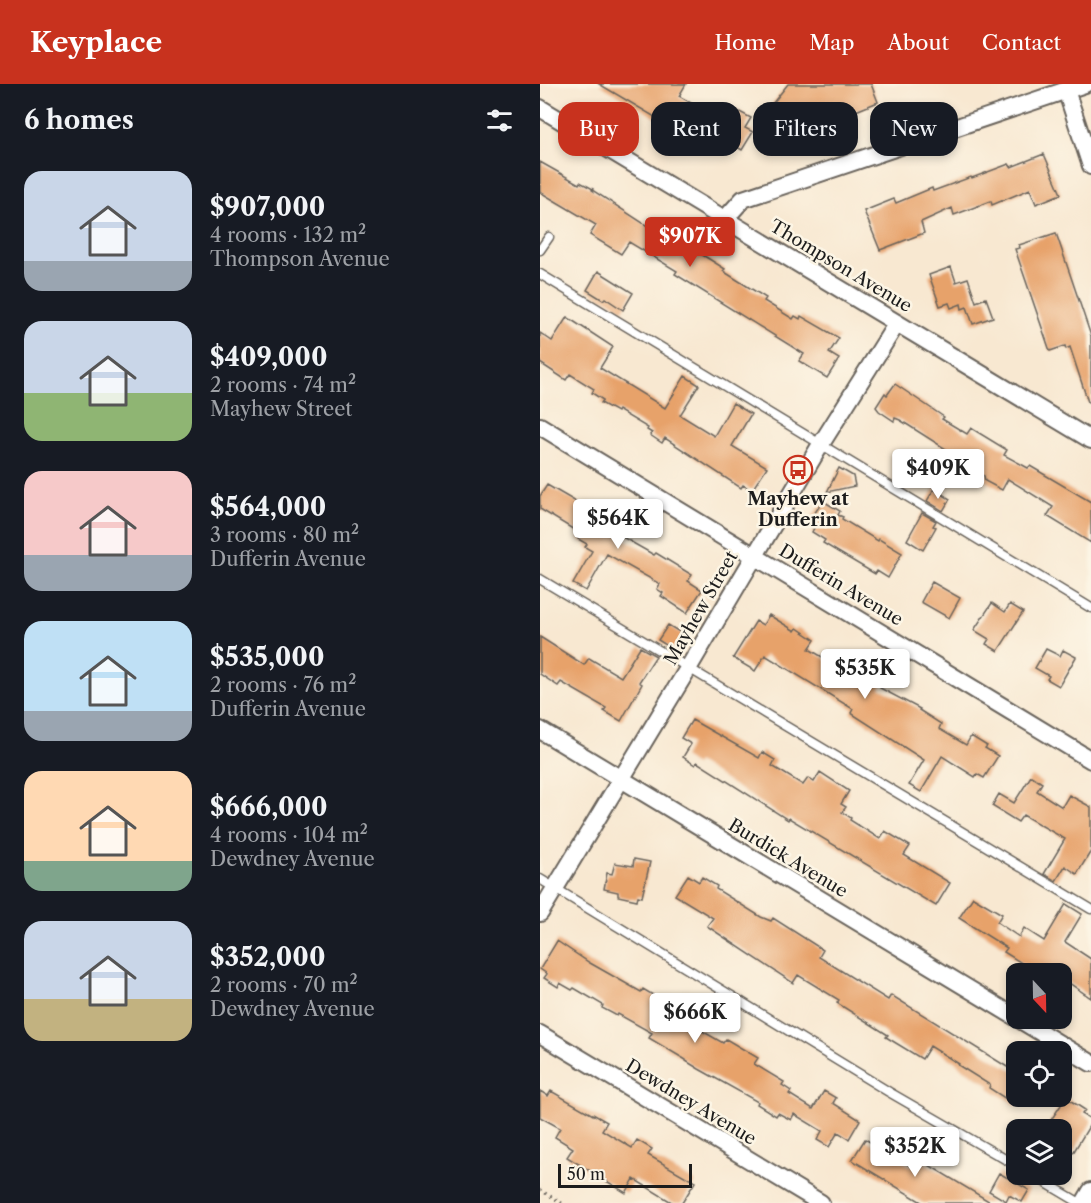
<!DOCTYPE html>
<meta charset="utf-8">
<style>
body{margin:0;font-family:"Libre Caslon Text",serif;background:#242831;color:#f1f3f6;height:100vh;display:flex;flex-direction:column;font-size:22px;white-space:nowrap}
*{box-sizing:border-box;margin:0}
p{font-size:20px;color:#9ea1a6}
.icon{flex:none;width:33px;height:33px;fill:none;stroke:currentColor;stroke-width:2;stroke-linecap:round;stroke-linejoin:round}
.map{position:relative;flex:1;overflow:hidden}
.details{display:flex;flex-direction:column;background:#171b24;width:540px}
.details>*{flex:none}
.hud{position:absolute;left:18px;top:18px;width:442px;height:54px;display:flex;gap:12px}
.needle{width:39px;rotate:158deg}
.buttons{position:absolute;left:466px;top:879px;display:grid;gap:12px}
.buttons a{display:grid;place-items:center;width:66px;height:66px;border-radius:12px;background:#171b24;box-shadow:0 3px 9px #0003;font-size:30px}
.scale{position:absolute;left:18px;bottom:15px;width:134px;box-sizing:border-box;padding-left:6px;border:3px solid #1c1c1c;border-top:0;font-size:16px;line-height:21px;white-space:nowrap;color:#1c1c1c;-webkit-text-stroke:4px #fcf5e5;paint-order:stroke}
.price{position:absolute;translate:-50% -51px;padding:0 14px;border-radius:6px;background:#fff;color:#222;font-size:20px;line-height:39px;filter:drop-shadow(0 2px 3px #0008)}
.price::after{content:'';position:absolute;left:50%;top:36px;width:18px;height:14px;margin-left:-9px;background:inherit;clip-path:polygon(0 0,100% 0,50% 100%)}
.price.selected{background:#c8321e;color:#fff}
ul{padding:0;list-style:none}
li{display:flex;align-items:center;gap:18px;height:150px;padding:0 24px}
li span{display:grid;place-items:center;flex:none;width:168px;height:120px;border-radius:18px;color:#555}
li>.icon{margin-inline-start:auto}
span .icon{width:72px;height:72px;fill:#fffc;stroke-width:1}
li b{font-size:26px}
h2{display:flex;justify-content:space-between;align-items:center;height:72px;padding:0 24px;font-size:26px}
.tag{padding:0 21px;border-radius:18px;background:#171b24;box-shadow:0 3px 9px #0003;font-size:21px;line-height:54px}
.tag.selected{background:#c8321e;color:#fff}
header{display:flex;align-items:center;gap:36px;box-sizing:border-box;height:84px;padding:0 30px;background:#c8321e;color:#fff}
header strong{font-size:28px}
nav{display:flex;gap:33px;margin-inline-start:auto;font-size:21px}
main{display:flex;flex:1;min-height:0}
.map>svg:first-child{display:block}
</style>
<header>
<strong>Keyplace</strong>
<nav><a>Home</a><a>Map</a><a>About</a><a>Contact</a></nav>
</header>
<main>
<section class="details">
<h2>6 homes<svg class="icon" aria-label="filters" viewBox="0 0 24 24"><path d="M4 7h16M4 17h16"/><circle cx="9" cy="7" r="2"/><circle cx="15" cy="17" r="2"/></svg></h2>
<ul>
<li><span style="background:linear-gradient(#c9d6e8 75%,#9aa5b1 0)"><svg class="icon" aria-label="home" viewBox="0 0 24 24"><path d="M3 11l9-7 9 7M6 9v11h12V9"/></svg></span><div><b>$907,000</b><p>4 rooms · 132 m²</p><p>Thompson Avenue</p></div></li>
<li><span style="background:linear-gradient(#c9d6e8 60%,#8fb573 0)"><svg class="icon" aria-label="home" viewBox="0 0 24 24"><path d="M3 11l9-7 9 7M6 9v11h12V9"/></svg></span><div><b>$409,000</b><p>2 rooms · 74 m²</p><p>Mayhew Street</p></div></li>
<li><span style="background:linear-gradient(#f6c9c9 70%,#9aa5b1 0)"><svg class="icon" aria-label="home" viewBox="0 0 24 24"><path d="M3 11l9-7 9 7M6 9v11h12V9"/></svg></span><div><b>$564,000</b><p>3 rooms · 80 m²</p><p>Dufferin Avenue</p></div></li>
<li><span style="background:linear-gradient(#bfe0f5 75%,#9aa5b1 0)"><svg class="icon" aria-label="home" viewBox="0 0 24 24"><path d="M3 11l9-7 9 7M6 9v11h12V9"/></svg></span><div><b>$535,000</b><p>2 rooms · 76 m²</p><p>Dufferin Avenue</p></div></li>
<li><span style="background:linear-gradient(#ffd9b3 75%,#7fa58c 0)"><svg class="icon" aria-label="home" viewBox="0 0 24 24"><path d="M3 11l9-7 9 7M6 9v11h12V9"/></svg></span><div><b>$666,000</b><p>4 rooms · 104 m²</p><p>Dewdney Avenue</p></div></li>
<li><span style="background:linear-gradient(#c9d6e8 65%,#c2b280 0)"><svg class="icon" aria-label="home" viewBox="0 0 24 24"><path d="M3 11l9-7 9 7M6 9v11h12V9"/></svg></span><div><b>$352,000</b><p>2 rooms · 70 m²</p><p>Dewdney Avenue</p></div></li>
</ul>
</section>
<div class="map">
<svg width="551" height="1119" viewBox="0 0 551 1119">
<rect width="100%" height="100%" fill="#fcf5e5"/>
<filter id="ink" filterUnits="userSpaceOnUse"><feTurbulence type="fractalNoise" baseFrequency=".0167" numOctaves="2"/><feDisplacementMap in="SourceGraphic" scale="12" xChannelSelector="R" yChannelSelector="G"/><feConvolveMatrix kernelMatrix="1 2 1 2 8 2 1 2 1" color-interpolation-filters="sRGB"/></filter>
<filter id="wash" filterUnits="userSpaceOnUse"><feTurbulence type="fractalNoise" baseFrequency=".008" numOctaves="4" result="noise"/><feDisplacementMap in="SourceGraphic" scale="24" xChannelSelector="R" yChannelSelector="G"/><feGaussianBlur stdDeviation="1.35" result="paint"/><feColorMatrix in="noise" values="0 0 0 0 0 0 0 0 0 0 0 0 0 0 0 0 0 1.4 0 .05"/><feComposite in="paint" operator="in"/></filter>
<g filter="url(#wash)">
<rect width="100%" height="100%" fill="#f8e8d1"/>
<g id="blocks">
<path fill="#e7a26a" d="M59,0H146L139,12L183,38L186,33L191,35L196,26L211,34L205,44L213,48L202,66L167,45L159,59Z
M248,0H331L338,18L311,29L308,20L255,26L245,38L229,24Z
M504,70L521,110L496,120L490,105L452,121L451,117L414,131L412,124L381,138L384,149L340,166L324,127L354,115L356,119L392,104L393,107L431,93L432,94L469,80L471,83Z
M0,78L39,100L40,98L53,105L52,106L115,147L117,144L169,175L185,185L183,187L226,214L224,217L253,235L255,232L260,235L261,232L299,254L289,269L299,275L287,294L259,277L264,270L135,190L137,187L89,158L81,170L50,151L56,141L0,108Z
M516,149L551,252V318H548L530,263L526,265L525,262L510,267L475,165L480,164L479,161Z
M411,183L416,198L428,194L436,218L446,214L453,233L433,240L427,223L422,225L421,220L411,224L409,219L400,222L389,191Z
M58,187L93,209L83,226L65,214L63,216L47,206Z
M27,233L73,263L60,284L125,324L145,292L159,301L140,331L174,352L193,319L211,330L192,362L227,383L212,406L203,401L201,404L125,354L122,359L110,351L112,349L107,346L108,344L78,326L77,328L61,319L63,316L52,309L54,305L30,290L26,296L0,279V249L12,257Z
M355,300L404,333L402,335L427,350L431,344L467,366L464,371L488,384L490,382L551,418V459L507,432L513,423L468,395L462,406L445,397L444,392L438,389L439,386L360,336L355,334L354,337L339,327L336,323L345,309L347,311Z
M299,384L313,392L315,402L287,408Z
M7,401L81,444L77,450L114,471L116,469L152,491L148,497L162,506L147,529L121,512L123,509L117,505L120,500L67,470L46,507L33,500L52,467L45,463L47,460L38,455L41,450L0,425V412Z
M394,405L410,415L403,427L387,417Z
M283,417L300,427L298,431L303,433L302,435L338,457L339,455L362,469L348,494L337,487L335,490L298,468L283,459L285,456L272,448L274,444L267,440Z
M382,429L396,437L393,442L396,443L383,466L367,456Z
M392,498L420,514L409,534L381,518Z
M452,519L465,528L470,520L483,528L458,567L446,560L449,555L434,546Z
M229,531L255,547L257,544L275,556L269,565L294,580L299,573L343,599L340,604L380,625L379,626L401,640L399,645L426,661L431,652L447,662L445,664L458,672L444,694L437,690L435,693L402,672L381,708L369,701L384,676L311,629L313,625L225,571L215,587L193,574L216,537L223,541Z
M128,541L143,550L134,566L118,556Z
M0,553L44,581L49,574L81,593L100,563L116,572L99,598L102,600L81,637L64,627L66,624L21,598L18,602L0,590Z
M506,565L520,572L523,566L536,573L519,602L507,595L509,592L495,584Z
M152,636L219,674L222,668L235,676L232,682L263,701L268,694L274,698L280,688L309,707L301,720L306,723L302,728L311,734L310,736L340,755L345,747L370,762L364,771L410,799L396,822L249,734L248,736L157,678L155,681L143,673L151,660L141,654Z
M491,692L502,699L497,707L522,723L529,711L551,723V767L537,790L525,782L516,797L504,790L525,755L483,731L478,738L452,722L459,710L474,719Z
M94,775L110,778L102,813L98,812L97,816L78,812V808L64,805L67,789L72,790L75,779L93,782Z
M148,791L159,798L162,793L177,802L176,805L221,833L231,837L233,834L283,866L279,873L348,916L351,911L477,989V1022L449,1004L450,1001L418,981L419,980L390,962L382,975L346,953L348,951L297,919L299,916L258,891L253,899L167,842L173,834L135,811Z
M433,813L462,830L457,838L479,853L484,844L504,857L526,820L542,830L525,858L551,875V914L522,894V890H499L464,868L467,864L419,834Z
M17,857L50,879L101,908L103,905L118,914L115,920L183,959L186,955L218,974L214,980L244,998L242,1001L251,1007L249,1010L273,1025L284,1007L296,1014L293,1019L320,1036L309,1055L298,1048L289,1063L277,1056L282,1047L254,1030L251,1036L238,1029L236,1032L217,1020L218,1018L159,985L146,977V976L109,954L112,949L78,930L77,932L62,924L63,921L34,904L32,906L20,899L18,903L4,894L7,890L0,885Z
M0,1007L8,1012L11,1007L53,1031V1030L67,1038L62,1046L92,1064L97,1056L112,1065L108,1071L155,1098L142,1119H133L94,1095L86,1109L27,1073L33,1064L15,1053L20,1044L0,1033Z
M528,1015L545,1026L542,1030L551,1035V1039L533,1069L522,1062V1046L509,1039L523,1018L525,1019Z
M325,1055L371,1082H375L379,1075L452,1119H383L312,1076Z
M459,1089L489,1106L482,1118L469,1111L466,1117L449,1107Z"/>
</g>
</g>
<g filter="url(#ink)">
<use href="#blocks" fill-opacity="0" stroke="#69635b" stroke-width="1.5"/>
<g fill="none" stroke-linecap="round" stroke-linejoin="round">
<g stroke="#69635b" stroke-width="11">
<path id="service" d="M0,166L9,153
M0,190L551,524
M0,495L551,825
M0,795L349,1008L477,1082
M491,1090L540,1119"/>
</g>
<g stroke="#69635b" stroke-width="20">
<path id="minor" d="M526,6L551,82
M0,24L551,356
M185,135L203,115L545,0
M0,342L551,676
M0,646L477,934
M0,829L149,583L281,360L357,239
M477,934L551,979
M0,950L281,1119
M544,1119L551,1107"/>
</g>
<path stroke="#69635b" stroke-width="3" stroke-dasharray="1.5 4.5" stroke-linecap="butt" d="M0,1106L22,1119"/>
<use href="#service" stroke="#fff" stroke-width="8"/>
<use href="#minor" stroke="#fff" stroke-width="16"/>
</g>
</g>
<defs>
<g id="bus-ring" transform="scale(1.5)"><circle r="9.5" fill="#fcf5e5" stroke="#c8321e" stroke-width="1.5"/><path d="M-5-6H5V4H4V6H2V4H-2V6H-4V4H-5ZM-3.5-4V0h7V-4ZM-3.5 1.2v1.5H-2V1.2ZM2 1.2v1.5H3.5V1.2Z" fill="#c8321e"/></g>
</defs>
<g fill-rule="evenodd">
<use href="#bus-ring" x="258" y="386"/>
</g>
<g text-anchor="middle" dominant-baseline="central" stroke-width="5" stroke-linejoin="round" paint-order="stroke">
<g font-size="18" fill="#1c1c1c" stroke="#fcf5e5">
<text transform="translate(301 182) rotate(31)">Thompson Avenue</text>
<text transform="translate(301 501) rotate(31)">Dufferin Avenue</text>
<text transform="translate(161 524) rotate(-60)">Mayhew Street</text>
<text transform="translate(248 774) rotate(31)">Burdick Avenue</text>
<text transform="translate(151 1018) rotate(31)">Dewdney Avenue</text>
</g>
<g font-size="18" font-weight="bold" fill="#1c1c1c" stroke="#fcf5e5">
<text x="258" y="415">Mayhew at<tspan x="258" dy="21">Dufferin</tspan></text>
</g>
</g>
</svg>
<div class="buttons">
<a><svg class="needle" viewBox="-14 -14 28 28"><path d="M0-13l5 13h-10z" fill="#e53935"/><path d="M0 13l5-13h-10z" fill="#9ea1a6"/></svg></a>
<a><svg class="icon" aria-label="locate" viewBox="0 0 24 24"><circle cx="12" cy="12" r="6"/><path d="M12 2v4M12 18v4M2 12h4M18 12h4"/></svg></a>
<a><svg class="icon" aria-label="layers" viewBox="0 0 24 24"><path d="M12 4l9 5-9 5-9-5zM3 14l9 5 9-5"/></svg></a>
</div>
<div class="scale">50 m</div>
<b class="price selected" style="left:150px;top:184px">$907K</b>
<b class="price" style="left:398px;top:416px">$409K</b>
<b class="price" style="left:78px;top:466px">$564K</b>
<b class="price" style="left:325px;top:616px">$535K</b>
<b class="price" style="left:155px;top:960px">$666K</b>
<b class="price" style="left:375px;top:1094px">$352K</b>
<div class="hud">
<a class="tag selected">Buy</a>
<a class="tag">Rent</a>
<a class="tag">Filters</a>
<a class="tag">New</a>
</div>
</div>
</main>
